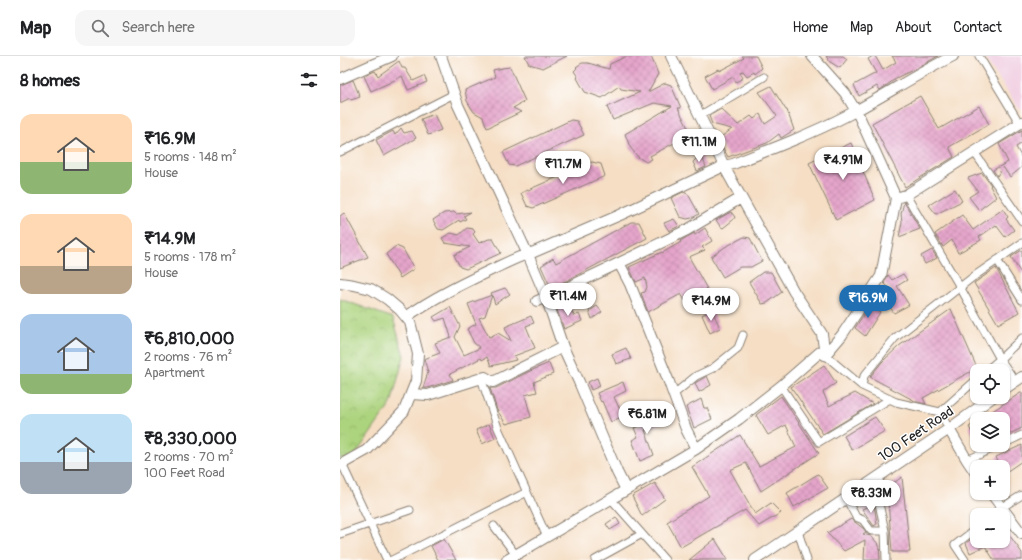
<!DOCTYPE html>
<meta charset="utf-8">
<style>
body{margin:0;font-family:Pangolin,sans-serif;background:#f6f6f6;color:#202124;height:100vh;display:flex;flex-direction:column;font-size:15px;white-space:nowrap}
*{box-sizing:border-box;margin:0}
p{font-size:13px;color:#757577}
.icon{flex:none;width:22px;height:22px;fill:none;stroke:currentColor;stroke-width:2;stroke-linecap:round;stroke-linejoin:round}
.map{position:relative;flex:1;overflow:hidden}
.details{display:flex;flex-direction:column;background:#fff;width:340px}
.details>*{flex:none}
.fabs{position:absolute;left:630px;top:308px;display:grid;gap:8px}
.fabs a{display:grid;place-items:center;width:40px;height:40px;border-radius:8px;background:#fff;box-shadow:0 1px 3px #0004;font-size:20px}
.price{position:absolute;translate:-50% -34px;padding:0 9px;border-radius:14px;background:#fff;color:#222;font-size:13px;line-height:26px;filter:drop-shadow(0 1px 2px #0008)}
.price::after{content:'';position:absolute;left:50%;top:24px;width:12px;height:9px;margin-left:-6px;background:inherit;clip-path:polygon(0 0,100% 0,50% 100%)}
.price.active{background:#1f6fb2;color:#fff}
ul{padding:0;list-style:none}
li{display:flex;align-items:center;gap:12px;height:100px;padding:0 20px}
li span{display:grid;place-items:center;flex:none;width:112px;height:80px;border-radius:12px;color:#555}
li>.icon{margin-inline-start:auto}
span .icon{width:48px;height:48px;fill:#fffc;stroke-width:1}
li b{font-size:17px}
h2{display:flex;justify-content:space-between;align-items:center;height:48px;padding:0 20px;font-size:17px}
header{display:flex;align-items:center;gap:24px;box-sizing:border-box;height:56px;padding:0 20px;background:#fff;border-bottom:1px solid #e0e0e0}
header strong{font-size:19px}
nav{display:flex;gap:22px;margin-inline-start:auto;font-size:14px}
.search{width:280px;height:36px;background:#f6f6f6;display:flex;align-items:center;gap:10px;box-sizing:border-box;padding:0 14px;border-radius:12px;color:#757577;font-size:15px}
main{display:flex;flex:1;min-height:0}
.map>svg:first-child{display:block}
</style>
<header>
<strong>Map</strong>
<div class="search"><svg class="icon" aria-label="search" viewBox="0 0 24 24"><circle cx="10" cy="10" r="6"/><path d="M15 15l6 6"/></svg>Search here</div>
<nav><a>Home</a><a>Map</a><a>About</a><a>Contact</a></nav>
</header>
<main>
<section class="details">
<h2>8 homes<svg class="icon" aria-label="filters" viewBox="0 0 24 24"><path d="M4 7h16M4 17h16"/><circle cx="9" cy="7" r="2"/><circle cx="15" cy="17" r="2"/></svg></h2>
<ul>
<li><span style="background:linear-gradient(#ffd9b3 60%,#8fb573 0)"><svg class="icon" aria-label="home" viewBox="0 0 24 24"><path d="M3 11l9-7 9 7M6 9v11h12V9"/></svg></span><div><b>₹16.9M</b><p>5 rooms · 148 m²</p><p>House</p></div></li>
<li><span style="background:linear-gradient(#ffd9b3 65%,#b9a48a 0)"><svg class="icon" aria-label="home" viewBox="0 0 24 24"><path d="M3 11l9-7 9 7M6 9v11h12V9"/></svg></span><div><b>₹14.9M</b><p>5 rooms · 178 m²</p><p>House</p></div></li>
<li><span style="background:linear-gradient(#a9c7e8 75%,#8fb573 0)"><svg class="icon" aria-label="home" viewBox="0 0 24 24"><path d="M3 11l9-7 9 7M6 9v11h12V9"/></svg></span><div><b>₹6,810,000</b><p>2 rooms · 76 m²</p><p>Apartment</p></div></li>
<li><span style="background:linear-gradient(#bfe0f5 60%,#9aa5b1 0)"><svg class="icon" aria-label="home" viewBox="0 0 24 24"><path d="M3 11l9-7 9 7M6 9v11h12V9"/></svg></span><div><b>₹8,330,000</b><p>2 rooms · 70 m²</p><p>100 Feet Road</p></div></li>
</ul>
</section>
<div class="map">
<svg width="682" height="504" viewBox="0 0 682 504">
<defs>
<pattern id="park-crowns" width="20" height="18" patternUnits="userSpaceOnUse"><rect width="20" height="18" fill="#acd37d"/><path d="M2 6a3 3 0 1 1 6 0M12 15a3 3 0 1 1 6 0" fill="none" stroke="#93b56b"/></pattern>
<pattern id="building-cross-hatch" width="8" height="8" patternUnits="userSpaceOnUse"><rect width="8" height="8" fill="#e5a5cb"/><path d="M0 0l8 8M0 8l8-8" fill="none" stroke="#c48dae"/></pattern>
</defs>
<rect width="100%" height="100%" fill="#fff"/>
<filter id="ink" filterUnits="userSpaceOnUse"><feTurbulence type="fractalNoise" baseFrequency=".025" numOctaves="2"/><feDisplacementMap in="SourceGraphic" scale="8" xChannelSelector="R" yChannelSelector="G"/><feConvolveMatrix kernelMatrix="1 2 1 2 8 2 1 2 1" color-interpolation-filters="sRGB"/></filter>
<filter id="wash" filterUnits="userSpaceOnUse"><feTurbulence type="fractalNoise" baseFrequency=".012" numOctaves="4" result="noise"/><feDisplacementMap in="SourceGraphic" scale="16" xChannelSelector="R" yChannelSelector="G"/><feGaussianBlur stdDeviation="0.9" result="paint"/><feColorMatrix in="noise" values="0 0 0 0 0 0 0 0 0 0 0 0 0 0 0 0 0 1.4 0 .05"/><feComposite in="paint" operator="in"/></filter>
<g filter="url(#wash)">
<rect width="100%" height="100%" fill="#f5dec4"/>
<path fill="#f1d0e3" d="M648,0H682V53L680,54L645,2Z"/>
<path fill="url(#park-crowns)" stroke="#64784c" d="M0,243L53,262L64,300L51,348L13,402L0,403Z"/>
<g id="blocks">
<path fill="url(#building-cross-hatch)" d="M185,0H227L203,12L189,8Z
M287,0H311L318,18L308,36L325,27L331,29L341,52H338L351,78L310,100L312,103L306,106L298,101L290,91L285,78L332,50L314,47L273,64L267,51L300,36L281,33L279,30L262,42L245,36L237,22L238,21L234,15L237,12L236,11L242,7H248L269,13L270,8Z
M402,0H416L422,12L415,18L414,16L407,20L403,15L400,16L403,22L396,26L393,21L372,33L365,20L378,13L379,15L404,2Z
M486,0H503L507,3L500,12L490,6Z
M533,0H535L543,14L556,6L552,0H598L579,11L554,23V24L540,34L537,30L519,40L514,29L536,17L528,3Z
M59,5L62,12H65L73,25L84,20L87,26L68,34L62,20L49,27L31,35L24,20L35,15L38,20Z
M170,11L185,45L173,52L181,56L147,72L143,61L134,56L127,45L125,34L155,21L153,14L162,12Z
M13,24L20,41L11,44L10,42L0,47V29Z
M431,30L446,54H447L454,74L441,82L439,78L427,87L388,101L378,83L392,73L372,68L369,60L381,53L398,69L411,60L414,63L420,58L425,68L437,60L419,36Z
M580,40L599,73L639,50L649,68L609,91L614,101L565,131L532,67Z
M94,58L101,74L88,79L81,63Z
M231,64L237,65L244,79L175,110L169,109L163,96Z
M61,72L64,77L72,75L76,82L44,100L36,84L53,75L55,79Z
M682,74V87L676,91L682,102V111L670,121L663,111L657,120L653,114L668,106L659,88Z
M511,87L535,144L496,164L469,107Z
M361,98L366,111L357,115L353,106Z
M252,106L261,108L265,120L193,152L187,150L181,137Z
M642,117L651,129L650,130L656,141L639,154L629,141L638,135L628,122Z
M615,133L622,145L596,158L589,149Z
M343,136L348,138L359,158L352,162L347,163L340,161L331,142Z
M564,146L580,173L559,181L562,166L561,158Z
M663,153L668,161L666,163L674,174L665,181L656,169L639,181L641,184L618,197L612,184L603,191L595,178L622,159L633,174Z
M114,156L116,158L131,156L124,160L126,163L120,166L119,164L103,174L98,173L93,164L104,157Z
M391,156L395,161L393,164L383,172L380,170L376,164Z
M4,157L28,201L0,212V160Z
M334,163L339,170L329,175L324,167Z
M291,166H299L307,182L228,224L217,229L209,228L201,210L213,202L216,207Z
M127,172L133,173L135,176L133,178L139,187L149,183H153L161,197L126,213L120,211L114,199L130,191L105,187L102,182L111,177L119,179Z
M365,172L372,185L362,191L365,194L349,201L367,233L347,248L341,238L308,256L301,237L305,236L307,231L305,222L296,226L289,211L322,196V197L341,186L340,185L354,177L355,179Z
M404,181L410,182L422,205L411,211H400L383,221L371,201L385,191Z
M56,190L63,193L74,213L60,222L46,198Z
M592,194L597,202L585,208L581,200Z
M682,194V219L671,201Z
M656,212L679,256L658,268L634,227Z
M423,216H431L442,236L427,247L422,248L409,226Z
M563,218L567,224L557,230L569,249L554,257L544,242L553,236L544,227L548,219L552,224Z
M165,232L170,238L155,248L152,239L145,260L139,262L149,281L158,277L171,285L165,271L191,260L194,267L186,270L195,292L174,300L176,304L151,310L147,301L142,304L141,302L110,318L113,324L87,332H83L88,316L84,303L100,297L95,287L111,281L105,262L96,265L93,261L110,251L120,270L115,281L124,299L140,292L134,287L127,273L136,268L128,248L152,239L151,237Z
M531,247L542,253L525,280L515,272Z
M229,249L234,260L239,258L242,265L224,273L217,254Z
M257,250L262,256L252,263L249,255Z
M611,253L637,312L583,342L586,348L577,346L530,321L542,306L559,290Z
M372,254L380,272L370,277L362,259Z
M286,292L291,303L276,308L272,298Z
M209,307L213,318L194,326L197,336L185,339L191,361L166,368L157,354L150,332H156L188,316Z
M484,309L496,327L483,336L489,350L515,337L533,348L483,378L451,331Z
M367,320L371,329L359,336L355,327Z
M257,322L260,330L251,334L248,326Z
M283,326L286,335L274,341L283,360L271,366L262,345L261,346L257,337Z
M682,336V372L663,381V363H640Z
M441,340L479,397L421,435L406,407L390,414L415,458L431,447L441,457L419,470L405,454L341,491L327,466L369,440L352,411L400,379L419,410L456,391L446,369L428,379L416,359Z
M361,343L364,352H367L372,363L354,372L346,351Z
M313,356L316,360L325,356L328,364L305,374L314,399L300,405L292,384L298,381L294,372L308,366L305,359Z
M535,361L545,375L512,394L504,380Z
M637,365V386L629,371Z
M149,368L155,382L142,388L136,374Z
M682,389V405L663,418V411H660L656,401Z
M478,418L488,432L454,451L447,437Z
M562,421L570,496H552L547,432Z
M315,427L325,443L302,460L292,440Z
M534,448L537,468L534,470L522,453Z
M276,461L280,468L270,474L266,468Z
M511,463L524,473L526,476L523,478L531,480L539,489L540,504H524L525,484L504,495L487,477Z
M663,470L682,497V504H654L645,490L630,497L626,487L637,479V485H663Z
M104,483L116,504H98L91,490Z
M375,483L388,504H349Z"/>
</g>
</g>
<g filter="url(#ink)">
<use href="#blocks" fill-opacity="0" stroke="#887d70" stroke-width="1"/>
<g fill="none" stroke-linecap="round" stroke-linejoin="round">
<g stroke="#887d70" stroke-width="9">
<path id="street" d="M639,0L680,68
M359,60L424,21
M0,96L114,38
M634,96L682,165
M566,139L620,231L660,303L646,315
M657,204L682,244
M485,299L522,330L556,346L600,356
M141,322L158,372L207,481
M675,325L660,303L682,282
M441,330L479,386L550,343
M522,330L524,320L555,282L633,221L682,187
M334,338L356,320L373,312L398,292L403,279
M600,356L637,323
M600,356L609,373
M663,388L682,379
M627,404L661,389
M2,408L47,504
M540,420L538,443L545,475
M506,442L516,461L523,464L531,475H545L546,504
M271,443L325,504
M653,459L661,452L682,439
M154,470L176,499
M458,475L467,504
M0,478L70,454
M52,504L187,436
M255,504L302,478
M625,504L615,489L637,472"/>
</g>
<g stroke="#887d70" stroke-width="12">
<path id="secondary" d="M101,0L118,49L189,201L206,241L223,291L239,326L277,416L286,434
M331,0L387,116L454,236L482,278L485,299
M0,23L52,0
M556,142L566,139L682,66
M279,207L290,228L329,326L346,373L356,393
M0,227L14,229L31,233L47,243L60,254L70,266L78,298L76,325L64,355L27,394L0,409
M197,245L214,238L296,199L347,174L401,142
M66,261C93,242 122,228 151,214C166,207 179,200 194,196L280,159L384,110L393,108C432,93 471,78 508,59C544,40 577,18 613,0
M663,334L682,321
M71,338L88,339L145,321L153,326L223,291
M609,373L627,404L637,419
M651,437L682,478
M167,504L356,393L399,363L441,330L480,296L485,299L502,279L541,220L556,142L519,60L505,37L472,0
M415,504L609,373L653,341"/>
</g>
<use href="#street" stroke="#fff" stroke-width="7"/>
<use href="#secondary" stroke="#fff" stroke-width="10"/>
</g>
</g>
<g text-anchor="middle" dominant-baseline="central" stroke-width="3" stroke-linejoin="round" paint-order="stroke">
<g font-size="14" fill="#1c1c1c" stroke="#fff">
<text transform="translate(576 378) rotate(-34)">100 Feet Road</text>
</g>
</g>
</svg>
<div class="fabs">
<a><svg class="icon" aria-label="locate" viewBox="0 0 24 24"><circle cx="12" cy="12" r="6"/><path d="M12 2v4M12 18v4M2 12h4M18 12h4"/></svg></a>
<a><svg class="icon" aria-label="layers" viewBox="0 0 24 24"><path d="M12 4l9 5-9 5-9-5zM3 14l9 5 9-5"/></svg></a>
<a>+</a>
<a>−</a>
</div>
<b class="price" style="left:359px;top:107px">₹11.1M</b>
<b class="price" style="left:503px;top:125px">₹4.91M</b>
<b class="price" style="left:223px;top:129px">₹11.7M</b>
<b class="price" style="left:228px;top:261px">₹11.4M</b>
<b class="price active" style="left:528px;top:263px">₹16.9M</b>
<b class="price" style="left:371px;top:266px">₹14.9M</b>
<b class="price" style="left:307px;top:379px">₹6.81M</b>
<b class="price" style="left:531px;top:458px">₹8.33M</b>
</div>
</main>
